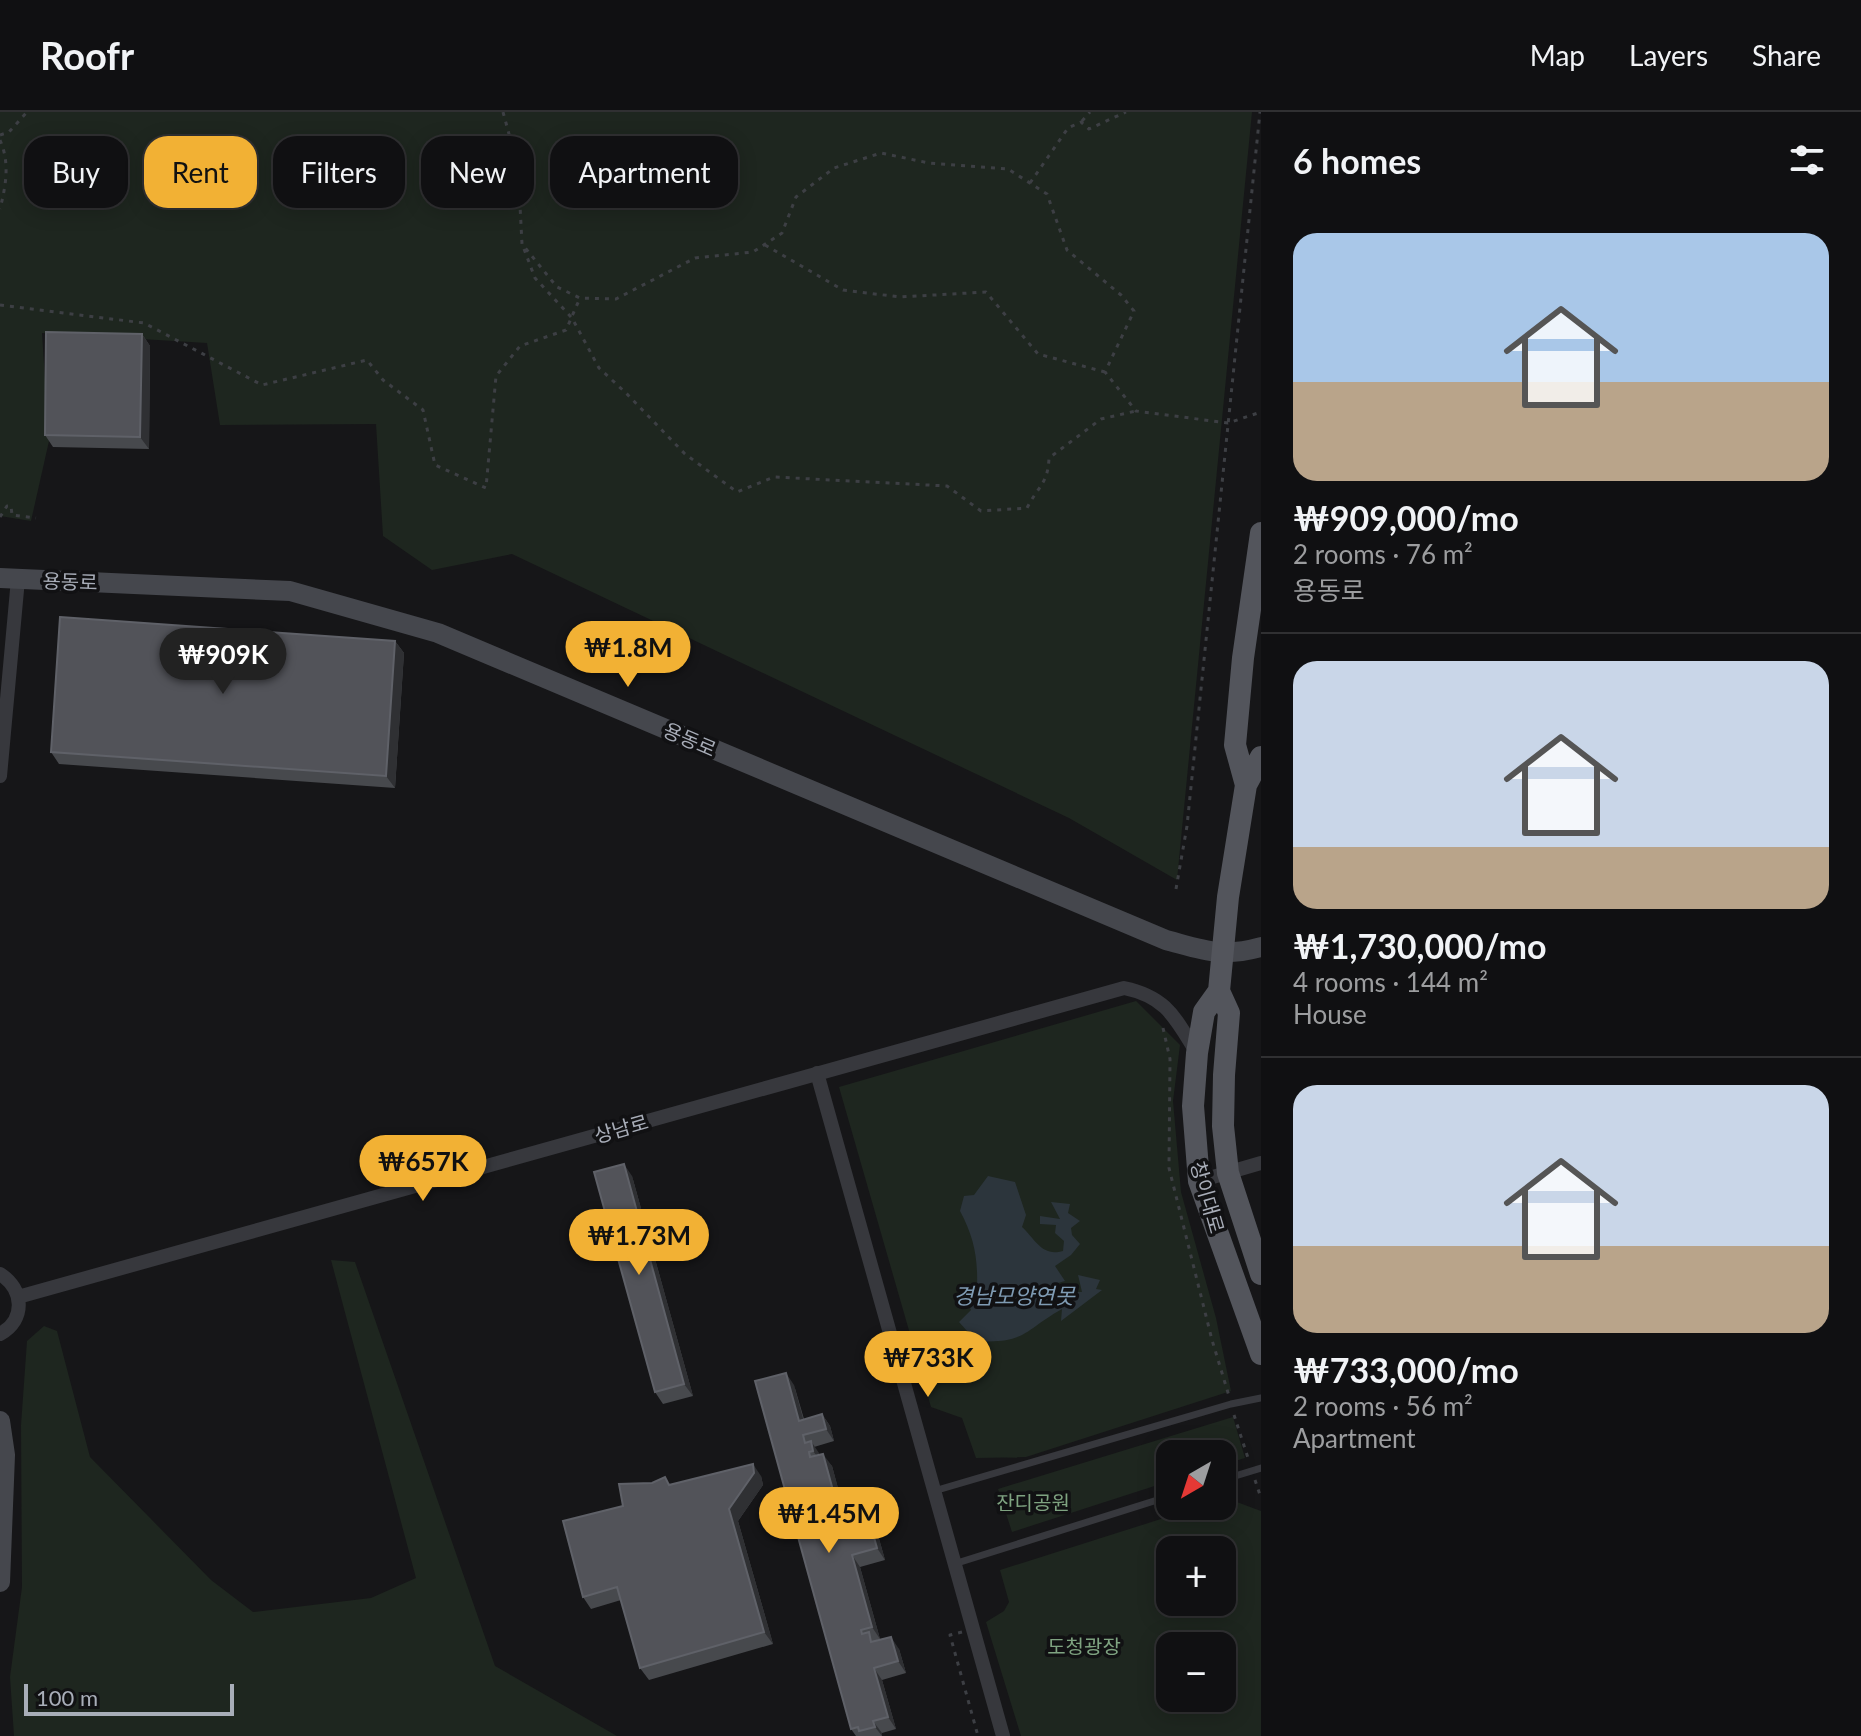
<!DOCTYPE html>
<meta charset="utf-8">
<style>
body{margin:0;font-family:Lato,"Noto Sans KR",sans-serif;background:#1e1e20;color:#f1f3f6;height:100vh;display:flex;flex-direction:column;font-size:30px;white-space:nowrap}
*{box-sizing:border-box;margin:0}
p{font-size:26px;color:#9c9d9f}
.icon{flex:none;width:44px;height:44px;fill:none;stroke:currentColor;stroke-width:2;stroke-linecap:round;stroke-linejoin:round}
.map{position:relative;flex:1;overflow:hidden}
.sheet{display:flex;flex-direction:column;background:#101012;width:600px}
.sheet>*{flex:none}
.guide{position:absolute;left:24px;top:24px;width:760px;height:72px;display:flex;gap:16px}
.needle{width:52px;rotate:219deg}
.controls{position:absolute;left:1156px;top:1328px;display:grid;gap:16px}
.controls a{display:grid;place-items:center;width:80px;height:80px;border-radius:16px;background:#101012;box-shadow:0 4px 20px #0003,0 0 0 2px #303032;font-size:40px}
.scale{position:absolute;left:24px;bottom:20px;width:210px;box-sizing:border-box;padding-left:8px;border:4px solid #a8adb8;border-top:0;font-size:22px;line-height:28px;white-space:nowrap;color:#a8adb8;-webkit-text-stroke:6px #111113;paint-order:stroke}
.price{position:absolute;translate:-50% -68px;padding:0 18px;border-radius:28px;background:#f2b134;color:#111;font-size:26px;line-height:52px;filter:drop-shadow(0 2px 4px #0008)}
.price::after{content:'';position:absolute;left:50%;top:48px;width:24px;height:18px;margin-left:-12px;background:inherit;clip-path:polygon(0 0,100% 0,50% 100%)}
.price.on{background:#222;color:#fff}
ul{padding:0;list-style:none}
li{display:grid;align-content:center;gap:16px;height:424px;padding:0 32px}
li+li{border-top:2px solid #303032}
li span{display:grid;place-items:center;height:248px;border-radius:24px;color:#555}
li>.icon{margin-inline-start:auto}
span .icon{width:144px;height:144px;fill:#fffc;stroke-width:1}
li b{font-size:34px}
h2{display:flex;justify-content:space-between;align-items:center;height:96px;padding:0 32px;font-size:34px}
.tag{padding:0 28px;border-radius:24px;background:#101012;box-shadow:0 4px 20px #0003,0 0 0 2px #303032;font-size:28px;line-height:72px}
.tag.on{background:#f2b134;color:#111}
header{display:flex;align-items:center;gap:48px;box-sizing:border-box;height:112px;padding:0 40px;background:#101012;border-bottom:2px solid #303032}
header strong{font-size:38px}
nav{display:flex;gap:44px;margin-inline-start:auto;font-size:28px}
main{display:flex;flex:1;min-height:0}
.map>svg:first-child{display:block}
</style>
<header>
<strong>Roofr</strong>
<nav><a>Map</a><a>Layers</a><a>Share</a></nav>
</header>
<main>
<div class="map">
<svg width="1261" height="1624" viewBox="0 0 1261 1624">
<rect width="100%" height="100%" fill="#161618"/>
<path fill="#1e261f" fill-rule="evenodd" d="M0,0H1252L1177,768L1069,706L512,442L432,458L383,424L376,312L220,313L207,231L42,221L49,329L31,409L0,404Z
M1136,889L1180,933L1173,989L1181,1080L1216,1206L1231,1279L1026,1345L976,1346L962,1306L931,1295L839,975Z
M331,1148L355,1150L495,1554L617,1624H14L10,1565L22,1475L21,1313L27,1229L44,1214L57,1219L90,1345L211,1468L253,1500L371,1486L416,1466Z
M1233,1305L1245,1346L1222,1353V1342H1170V1369L1012,1420L998,1377Z
M1226,1386L1261,1399V1624H1021L986,1510L1004,1499L1009,1490L1000,1458L1202,1394H1222V1388ZM1170,1438H1222V1490H1170ZM1170,1534H1222V1586H1170Z"/>
<path fill="#2c353c" d="M988,1064L1015,1070L1026,1103L1022,1115C1036,1128 1042,1145 1063,1139L1064,1129L1055,1121L1056,1113L1040,1112V1104L1060,1107L1051,1090L1070,1092L1068,1101L1080,1109L1071,1116L1072,1123L1080,1132L1071,1143L1055,1154L1065,1169L1051,1173L1053,1182L1063,1186L1070,1180H1082L1078,1163L1100,1168L1096,1177L1102,1178L1061,1209L1062,1197C1023,1219 1026,1232 976,1229L959,1210L971,1198L965,1185L977,1175C978,1146 974,1125 960,1099L964,1084L974,1083Z"/>
<g fill="none" stroke-linecap="round" stroke-linejoin="round">
<path stroke="#3d3f44" stroke-width="3" stroke-dasharray="4 6" stroke-linecap="butt" d="M503,0L518,55L522,132L557,175L580,186L616,187L695,146L753,140L782,121L796,85L834,56L881,41L929,51L1008,57L1047,82L1067,138L1121,183L1134,199L1105,260L1136,299L1228,311L1261,300
M1082,9L1090,0
M0,23L9,20L27,0
M0,28C10,51 6,73 0,97
M1030,71L1068,16L1081,10L1089,17L1126,0
M765,133L843,178L900,185L986,180L1038,242L1105,260
M524,137L535,166L572,206L599,256L626,281L685,342L737,380L774,365L947,374L981,399L1027,396C1038,374 1048,372 1049,346L1101,307L1136,299
M0,193L144,211L262,273L367,248L383,268L423,298L435,353L486,376L496,264L520,234L566,218L580,186
M0,405L7,394H11L12,403L36,406
M1176,777L1187,714L1260,0
M1163,916L1170,947L1169,1056L1212,1228L1229,1284
M1234,1303L1249,1349
M1255,1368L1261,1386
M962,1520L950,1523L978,1624"/>
<path stroke="#37383d" stroke-width="7" d="M1222,1368L1261,1356
M934,1379L1231,1292L1261,1286
M954,1452L1170,1384"/>
<path stroke="#37383d" stroke-width="14" d="M0,664L18,467
M817,961L1003,1624
M1199,1069L1261,1051
M0,1162C24,1177 26,1208 0,1222
M18,1185L1124,876C1167,885 1175,906 1197,941"/>
<path stroke="#45474d" stroke-width="20" d="M0,466L290,479L438,521L1166,828C1204,838 1222,846 1261,835
M0,1309L5,1343L0,1470"/>
<path stroke="#53555c" stroke-width="22" d="M1261,645L1246,673L1228,785L1219,879L1229,901L1224,963L1223,1014L1228,1061L1261,1162
M1246,673L1235,633L1243,546L1261,421
M1219,879L1204,900L1197,941L1193,994L1199,1069L1261,1242"/>
</g>
<path fill="#47494d" d="M142,222L150,234L149,337L53,335L45,323Z
M395,529L404,541L395,676L59,652L51,640Z
M632,1064L693,1284L663,1292L655,1280Z
M794,1273L804,1307L822,1302L830,1314L834,1329L814,1335L819,1343L832,1354L847,1410L868,1404L876,1416L885,1448L860,1455L880,1527L874,1529L899,1537L906,1561L882,1568L896,1617L882,1621V1624H856L851,1617Z
M761,1364L763,1373L738,1409L773,1532L649,1568L640,1556L621,1488L591,1497L583,1485L623,1394L671,1373Z"/>
<path fill="#2f3033" d="M142,222L150,234L149,337L140,325Z
M395,529L404,541L395,676L386,664Z
M624,1052L632,1064L693,1284L684,1272Z
M786,1261L794,1273L807,1321L799,1309Z
M822,1302L830,1314L834,1329L826,1317Z
M811,1329L819,1341L822,1351L813,1339Z
M823,1342L832,1354L851,1423L842,1411Z
M753,1352L761,1364L763,1373L738,1409L773,1532L764,1520L729,1397Z
M868,1404L876,1416L885,1448L877,1436Z
M852,1443L860,1455L880,1527L872,1515Z
M891,1525L899,1537L906,1561L898,1549Z
M874,1556L882,1568L896,1617L888,1605Z
M873,1609L882,1621V1624L875,1615Z"/>
<path fill="#525359" stroke="#5f6168" stroke-width="2" d="M46,220L142,222L140,325L45,323Z
M60,505L395,529L386,664L51,640Z
M624,1052L684,1272L655,1280L594,1060Z
M786,1261L799,1309L822,1302L826,1317L803,1323L805,1331L811,1329L813,1339L809,1340L810,1345L823,1342L842,1411L868,1404L877,1436L852,1443L872,1515L861,1518L862,1522L869,1520L871,1530L891,1525L898,1549L874,1556L888,1605L873,1609L875,1615L859,1619L858,1615L851,1617L755,1269Z
M753,1352L754,1361L729,1397L764,1520L640,1556L617,1475L583,1485L563,1409L623,1394L619,1372L652,1371L665,1365L669,1373Z"/>
<g text-anchor="middle" dominant-baseline="central" stroke-width="7" stroke-linejoin="round" paint-order="stroke">
<g font-size="20" fill="#a8adb8" stroke="#111113">
<text transform="translate(70 469) rotate(2)">용동로</text>
<text transform="translate(690 627) rotate(23)">용동로</text>
<text transform="translate(621 1016) rotate(-16)">상남로</text>
<text transform="translate(1208 1085) rotate(74)">창이대로</text>
</g>
<g font-size="20" fill="#7fa381" stroke="#111113">
<text x="1033" y="1390">잔디공원</text>
<text x="1084" y="1534">도청광장</text>
</g>
<g font-size="22" font-style="italic" fill="#7f9bb3" stroke="#111113">
<text x="1014" y="1183">경남모양연못</text>
</g>
</g>
</svg>
<div class="controls">
<a><svg class="needle" viewBox="-14 -14 28 28"><path d="M0-13l5 13h-10z" fill="#e53935"/><path d="M0 13l5-13h-10z" fill="#9c9d9f"/></svg></a>
<a>+</a>
<a>−</a>
</div>
<div class="scale">100 m</div>
<b class="price" style="left:628px;top:577px">₩1.8M</b>
<b class="price on" style="left:223px;top:584px">₩909K</b>
<b class="price" style="left:423px;top:1091px">₩657K</b>
<b class="price" style="left:639px;top:1165px">₩1.73M</b>
<b class="price" style="left:928px;top:1287px">₩733K</b>
<b class="price" style="left:829px;top:1443px">₩1.45M</b>
<div class="guide">
<a class="tag">Buy</a>
<a class="tag on">Rent</a>
<a class="tag">Filters</a>
<a class="tag">New</a>
<a class="tag">Apartment</a>
</div>
</div>
<section class="sheet">
<h2>6 homes<svg class="icon" aria-label="filters" viewBox="0 0 24 24"><path d="M4 7h16M4 17h16"/><circle cx="9" cy="7" r="2"/><circle cx="15" cy="17" r="2"/></svg></h2>
<ul>
<li><span style="background:linear-gradient(#a9c7e8 60%,#b9a48a 0)"><svg class="icon" aria-label="home" viewBox="0 0 24 24"><path d="M3 11l9-7 9 7M6 9v11h12V9"/></svg></span><div><b>₩909,000/mo</b><p>2 rooms · 76 m²</p><p>용동로</p></div></li>
<li><span style="background:linear-gradient(#c9d6e8 75%,#b9a48a 0)"><svg class="icon" aria-label="home" viewBox="0 0 24 24"><path d="M3 11l9-7 9 7M6 9v11h12V9"/></svg></span><div><b>₩1,730,000/mo</b><p>4 rooms · 144 m²</p><p>House</p></div></li>
<li><span style="background:linear-gradient(#c9d6e8 65%,#b9a48a 0)"><svg class="icon" aria-label="home" viewBox="0 0 24 24"><path d="M3 11l9-7 9 7M6 9v11h12V9"/></svg></span><div><b>₩733,000/mo</b><p>2 rooms · 56 m²</p><p>Apartment</p></div></li>
</ul>
</section>
</main>
